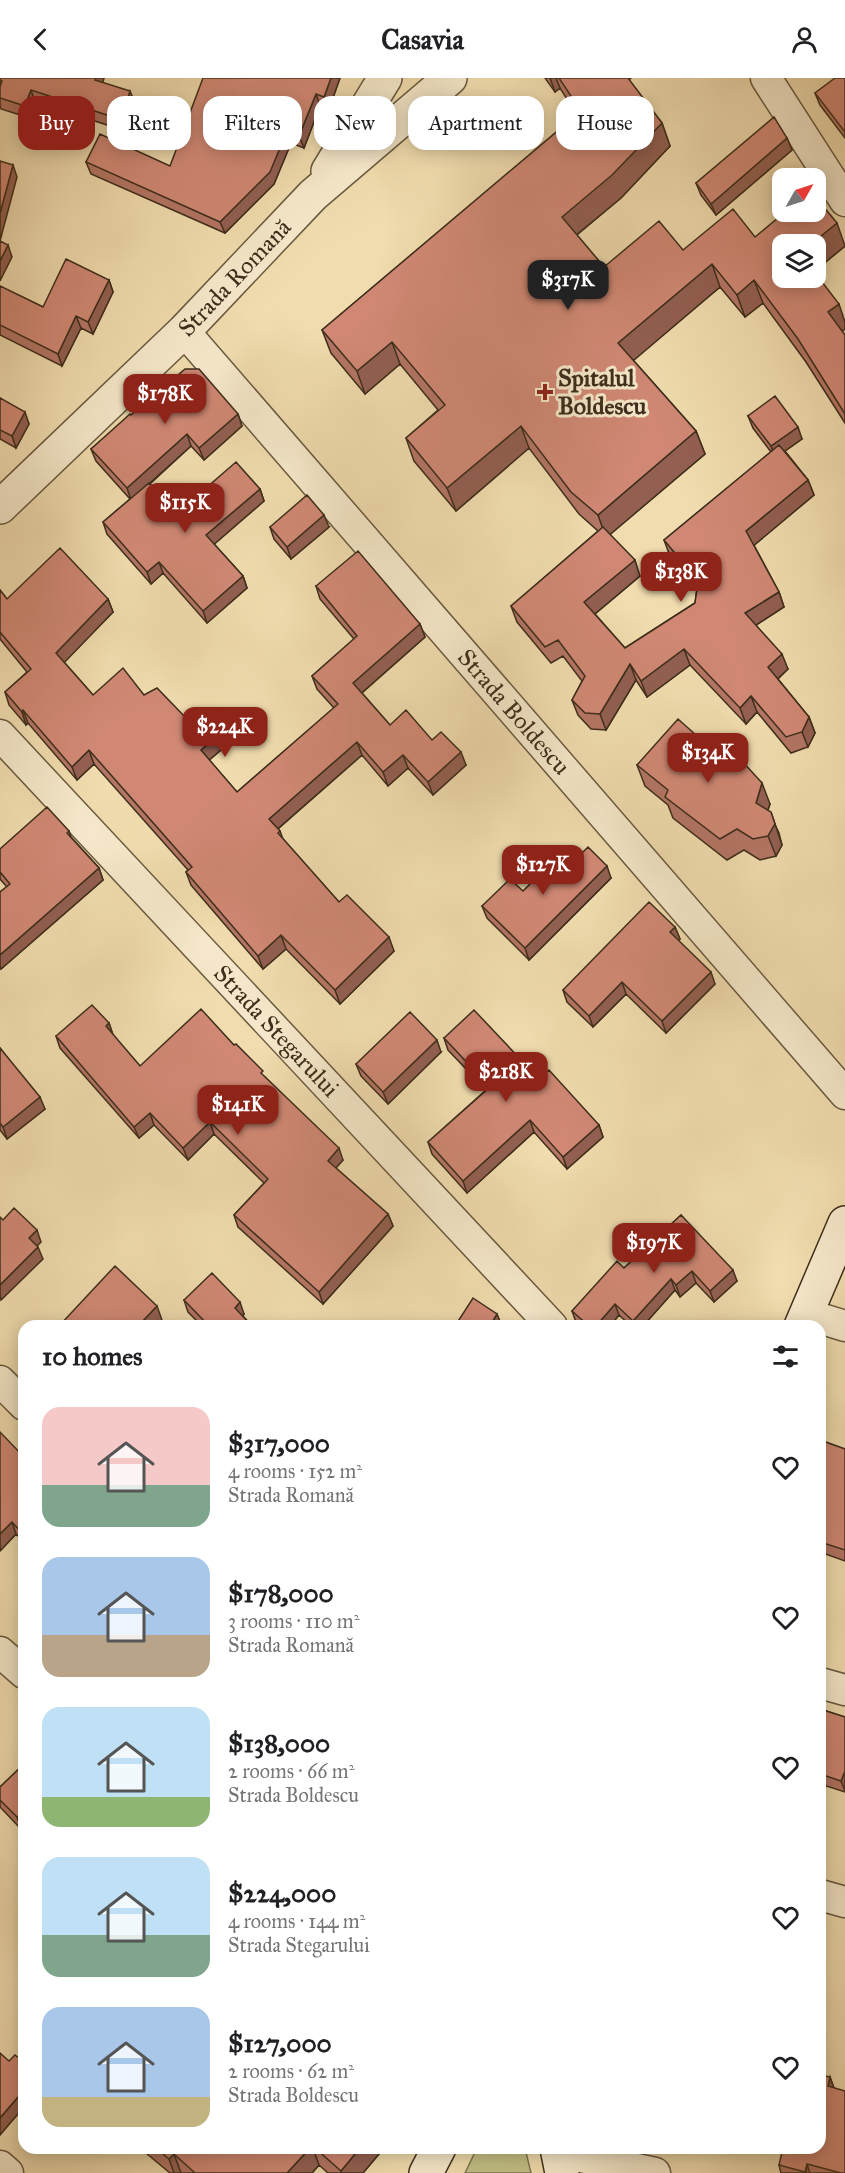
<!DOCTYPE html>
<meta charset="utf-8">
<style>
body{margin:0;font-family:"IM FELL Great Primer",serif;background:#f6f6f6;color:#202124;height:100vh;display:flex;flex-direction:column;font-size:22px;white-space:nowrap}
*{box-sizing:border-box;margin:0}
p{font-size:20px;color:#757577}
.icon{flex:none;width:33px;height:33px;fill:none;stroke:currentColor;stroke-width:2;stroke-linecap:round;stroke-linejoin:round}
.map{position:relative;flex:1;overflow:hidden}
.side{position:absolute;left:18px;top:1242px;width:808px;height:834px;display:flex;flex-direction:column;background:#fff;border-radius:18px;box-shadow:0 3px 15px #0003}
.side>*{flex:none}
.hud{position:absolute;left:18px;top:18px;width:810px;height:54px;display:flex;gap:12px}
.needle{width:39px;rotate:51deg}
.tools{position:absolute;left:772px;top:90px;display:grid;gap:12px}
.tools a{display:grid;place-items:center;width:54px;height:54px;border-radius:12px;background:#fff;box-shadow:0 3px 15px #0003;font-size:30px}
.price{position:absolute;translate:-50% -51px;padding:0 14px;border-radius:12px;background:#8f2418;color:#fff;font-size:20px;line-height:39px;filter:drop-shadow(0 2px 3px #0008)}
.price::after{content:'';position:absolute;left:50%;top:36px;width:18px;height:14px;margin-left:-9px;background:inherit;clip-path:polygon(0 0,100% 0,50% 100%)}
.price.selected{background:#222;color:#fff}
ul{padding:0;list-style:none}
li{display:flex;align-items:center;gap:18px;height:150px;padding:0 24px}
li span{display:grid;place-items:center;flex:none;width:168px;height:120px;border-radius:18px;color:#555}
li>.icon{margin-inline-start:auto}
span .icon{width:72px;height:72px;fill:#fffc;stroke-width:1}
li b{font-size:26px}
h2{display:flex;justify-content:space-between;align-items:center;height:72px;padding:0 24px;font-size:26px}
.chip{padding:0 21px;border-radius:18px;background:#fff;box-shadow:0 3px 15px #0003;font-size:21px;line-height:54px}
.chip.selected{background:#8f2418;color:#fff}
header{display:flex;justify-content:space-between;align-items:center;height:78px;padding:0 24px;background:#fff;font-size:27px;font-weight:700}
.map>svg:first-child{display:block}
</style>
<header><svg class="icon" aria-label="back" viewBox="0 0 24 24"><path d="M15 5l-7 7 7 7"/></svg>Casavia<svg class="icon" aria-label="person" viewBox="0 0 24 24"><circle cx="12" cy="8" r="4"/><path d="M4 21q1-7 8-7t8 7"/></svg></header>
<div class="map">
<svg width="845" height="2095" viewBox="0 0 845 2095">
<rect width="100%" height="100%" fill="#f0dcae"/>
<filter id="stains"><feTurbulence type="fractalNoise" baseFrequency=".00333" numOctaves="4"/><feColorMatrix values="0 0 0 0 .2 0 0 0 0 .09 0 0 0 0 .02 0 0 0 .5 -.17"/></filter>
<radialGradient id="worn" r=".72"><stop offset=".6" stop-color="#630" stop-opacity="0"/><stop offset="1" stop-color="#630" stop-opacity=".3"/></radialGradient>
<path fill="#c1be85" stroke="#807650" stroke-width="1.5" d="M477,2070H525L531,2095H465Z"/>
<g fill="none" stroke-linecap="round" stroke-linejoin="round">
<g stroke="#6a5a40" stroke-width="33">
<g id="minor">
<path d="M766,0L845,123"/>
<path id="s1" d="M184,253L845,1016"/>
<path id="s2" d="M0,657L552,1248"/>
<path d="M806,1236L845,1248"/>
<path d="M0,1303L24,1327"/>
<path d="M0,1574L24,1595"/>
<path d="M820,1605L845,1612"/>
<path d="M820,1817L845,1824"/>
<path d="M558,2074L655,2095"/>
<path d="M0,2088L8,2095"/>
</g>
</g>
<g stroke="#6a5a40" stroke-width="36">
<g id="tertiary">
<path d="M328,93L385,0"/>
<path id="s3" d="M0,429L184,253L313,117L450,0"/>
</g>
</g>
<g stroke="#3e2e1c" stroke-width="36">
<path id="secondary" d="M801,1248L845,1145
M557,2070L562,2095
M426,2095L439,2070"/>
</g>
<use href="#minor" stroke="#f5e8ca" stroke-width="30"/>
<use href="#tertiary" stroke="#f5e8ca" stroke-width="33"/>
<use href="#secondary" stroke="#f5e8ca" stroke-width="33"/>
</g>
<path fill="#b37564" stroke="#3e2e1c" stroke-width="1.5" d="M0,0H104L102,4L135,25L126,53L35,24L30,40L1,31L0,28Z
M340,0L329,31L320,28L304,70L291,65L274,106L225,155L91,96L86,84L170,88Z
M545,0H631L629,2L662,45L670,68L621,120L577,157L604,189L683,172L755,159L845,168L816,192V166H783L845,244V251L842,253L845,257V345L806,284L763,225L745,239L720,209L633,282L696,353L705,376L610,456L640,498L595,536L625,570L695,525L697,510L670,478L664,462L771,374L753,350L748,338L802,361L785,373L808,402L814,417L754,467L779,514L784,529L756,547L788,591L778,601L809,639L815,655L808,669L791,675L757,634L746,646L690,587L647,619L636,602L606,652L591,651L578,637L572,622L582,603L563,578L551,585L517,544L511,528L598,453L579,436L529,370L456,433L414,383L406,360L438,332L400,286L365,316L331,275L322,252L577,37L560,10L555,14Z
M845,0V60L820,27L815,15Z
M787,60L792,72L716,137L701,117L696,105Z
M109,202L113,214L93,256L81,250L62,288L0,257V208L43,229Z
M0,320L29,346L16,370L0,361Z
M238,336L242,348L204,382L191,368L150,406L176,436L260,411L264,423L214,466L243,498L247,510L207,545L163,495L151,506L107,456L103,444L130,421L96,383L91,371L131,337Z
M270,449H329L291,481L274,461Z
M316,508L420,546L425,559L362,615L390,647L432,662L466,687L433,717L408,690L388,708L362,677L278,751L280,753L283,761L339,824L394,873L340,926L286,871L263,891L191,807L186,794L188,792L94,686L77,702L28,645L26,647L9,627L5,614L27,594L0,561V512L7,521H108L113,534L64,584L93,617H144L217,658L222,671L209,682L237,714L334,630L317,611L312,598L354,561L320,521Z
M637,687L770,726L768,732L779,755L782,767L776,778L760,782L744,772L727,782L673,740L668,727L645,708Z
M69,753L71,759L99,790L103,802L1,891L0,890V814L7,809L0,801V771Z
M572,785L611,800L529,882L487,840L482,828L523,813Z
M675,849L680,861L678,863L715,906L666,955L626,916L593,949L567,924L563,912Z
M109,945L113,957L140,988L265,999L343,1082L336,1090L388,1136L393,1148L323,1226L238,1149L234,1137L264,1105L214,1056L188,1082L154,1047L139,1060L60,970L56,958Z
M444,960L539,1001L599,1047L603,1059L567,1091L534,1054L467,1115L432,1076L428,1064L486,1012L448,972Z
M0,970L45,1031L7,1061L0,1052Z
M441,974L388,1026L361,998L356,986Z
M681,1137L737,1203L714,1224L696,1205L680,1219L675,1212L643,1248H631L619,1237L610,1248H581L576,1244L572,1233L624,1190Z
M184,1222L244,1236L243,1238L252,1248H202L188,1234Z
M820,1362L845,1371V1483L820,1474Z
M24,1379V1464L16,1456L0,1473Z
M820,1631L845,1639V1714L820,1706Z
M24,1686V1749L21,1751L0,1729V1709Z
M830,1999L834,2010L845,2095H781L779,2087Z
M140,2070H384L363,2095H328L319,2087L312,2095H170Z"/>
<path fill="#925f51" stroke="#3e2e1c" stroke-width="1.5" d="M96,0H104L100,14L95,2Z
M331,0H340L329,31L324,19Z
M550,0H556L560,10L555,14Z
M31,12L35,24L30,40L25,28Z
M130,13L135,25L126,53L122,42Z
M316,16L320,28L304,70L299,58Z
M662,45L670,68L621,120L570,162L562,139Z
M287,53L291,65L274,106L225,155L220,144Z
M787,60L792,72L716,137L711,126Z
M13,87L17,99L0,163V135Z
M837,145L845,168L816,192V166H811Z
M8,167L12,179L0,203V183Z
M712,186L720,209L627,288L618,265Z
M109,202L113,214L93,256L88,244Z
M754,202L763,225L745,239L737,217Z
M839,226L845,244V251L836,257L828,234Z
M76,238L81,250L62,288L58,276Z
M392,264L400,286L365,316L357,293Z
M25,334L29,346L16,370L12,358Z
M238,336L242,348L204,382L199,370Z
M521,348L529,370L456,433L447,410Z
M798,349L802,361L775,380L771,368Z
M696,353L705,376L606,460L598,437Z
M187,356L191,368L131,422L127,410Z
M808,402L814,417L752,469L746,453Z
M260,411L264,423L211,469L206,457Z
M324,437L329,449L291,481L287,469Z
M635,482L640,498L590,540L584,524Z
M159,484L163,495L151,506L147,494Z
M243,498L247,510L207,545L203,533Z
M779,514L784,529L750,551L745,535Z
M108,521L113,534L61,588L56,575Z
M420,546L425,559L358,618L353,605Z
M684,571L690,587L647,619L641,603Z
M782,576L788,591L774,604L768,589Z
M630,586L636,602L606,652L600,636Z
M751,618L757,634L746,646L740,630Z
M23,632L28,645L26,647L22,634Z
M809,639L815,655L808,669L802,654Z
M217,658L222,671L206,685L201,672Z
M357,664L362,677L274,754L269,741Z
M89,672L94,686L77,702L72,689Z
M461,674L466,687L433,717L428,704Z
M403,677L408,690L388,708L383,694Z
M762,705L770,726L763,746L756,725Z
M771,734L782,767L776,778L768,758Z
M607,788L611,800L529,882L525,870Z
M99,790L103,802L1,891L0,888V877Z
M675,849L680,861L675,866L670,854Z
M281,857L286,871L263,891L258,878Z
M389,859L394,873L340,926L335,912Z
M711,894L715,906L666,955L662,943Z
M622,904L626,916L593,949L589,938Z
M109,945L113,957L106,948Z
M437,962L441,974L388,1026L383,1014Z
M40,1019L45,1031L7,1061L3,1049Z
M150,1035L154,1047L139,1060L134,1049Z
M530,1042L534,1054L467,1115L463,1103Z
M210,1044L214,1056L188,1082L183,1070Z
M599,1047L603,1059L567,1091L563,1079Z
M339,1070L343,1082L332,1094L328,1083Z
M388,1136L393,1148L323,1226L319,1214Z
M37,1152L41,1164L33,1172L29,1160Z
M38,1169L43,1181L1,1222L0,1218V1207Z
M733,1192L737,1203L714,1224L710,1213Z
M692,1193L696,1205L680,1219L676,1207Z
M671,1201L675,1212L643,1248H635L633,1243Z
M240,1224L244,1236L239,1242L235,1230Z
M615,1226L619,1237L610,1248H596Z
M157,1228L163,1245L160,1248H138Z
M497,1236L502,1248H490Z
M12,1444L16,1456L0,1473V1456Z
M845,1693V1713L841,1703Z
M24,1733V1749L21,1751L17,1739Z
M830,1999L834,2011L828,2008Z
M24,2012V2029L0,2057V2040Z
M310,2070H313L319,2087L312,2095H287Z
M360,2070H384L363,2095H341V2093Z
M174,2076L181,2095H174L169,2081Z
M807,2086L810,2095H806Z"/>
<path fill="#d08874" stroke="#3e2e1c" stroke-width="1.5" d="M0,0H96L95,2L130,13L122,42L31,12L25,28L0,20V9L2,3L0,2Z
M203,0H331L324,19L316,16L299,58L287,53L270,94L220,144L86,84L100,56L170,88Z
M559,0H628L662,45L612,97L562,139L604,189L659,143L683,172L733,131L755,159L785,134H816L817,121L837,145L811,166H783V200H816V196L839,226L828,234L845,257V336L798,261L754,202L737,217L712,186L618,265L696,353L598,437L571,414L521,348L447,410L406,360L445,327L392,264L357,293L322,252L581,33Z
M835,0H845V54L815,15Z
M774,39L787,60L711,126L696,105Z
M0,83L13,87L0,135Z
M0,163L8,167L0,183Z
M66,181L109,202L88,244L76,238L58,276L0,247V208L43,229Z
M185,291H199L238,336L199,370L187,356L127,410L91,371L130,336L131,337Z
M775,318L798,349L771,368L748,338Z
M0,320L25,334L12,358L0,352Z
M779,367L808,402L746,453L779,514L745,535L782,576L768,589L809,639L802,654L786,659L751,618L740,630L684,571L641,603L630,586L600,636L585,635L572,622L585,598L558,562L545,569L511,528L603,449L635,482L584,524L625,570L695,525L698,503L664,462Z
M236,384L260,411L206,457L243,498L203,533L159,484L147,494L103,444L149,405L176,436Z
M307,417L324,437L287,469L270,449Z
M60,470L108,521L56,575L93,617L123,590L144,617L157,610L187,641L196,634L217,658L201,672L237,714L338,626L312,598L357,558L316,508L358,473L420,546L353,605L390,647L406,632L432,662L441,654L461,674L428,704L403,677L383,694L357,664L269,741L280,753L278,755L339,824L347,817L389,859L335,912L281,857L258,878L186,794L192,789L89,672L72,689L23,632L22,634L5,614L31,591L0,554V512L7,521Z
M678,641L705,665H714L742,683L762,705L756,725L771,734L775,746L768,758L753,761L737,751L720,761L665,719L668,712L637,687Z
M47,729L69,753L67,755L99,790L0,877V814L10,806L0,794V771Z
M588,769L607,788L525,870L482,828L510,801L523,813L561,775L572,785Z
M649,824L675,849L670,854L711,894L662,943L622,904L589,938L563,912Z
M92,927L109,945L106,948L140,988L201,931L234,967L236,966L263,993L261,995L339,1070L328,1083L388,1136L319,1214L234,1137L268,1101L210,1044L183,1070L150,1035L134,1049L56,958Z
M474,932L539,1001L549,992L599,1047L563,1079L530,1042L463,1103L428,1064L490,1009L444,960Z
M410,934L437,962L383,1014L356,986Z
M0,970L40,1019L3,1049L0,1045Z
M14,1130L37,1152L29,1160L38,1169L0,1207V1139L3,1142Z
M681,1137L733,1192L710,1213L692,1193L676,1207L671,1201L633,1243L615,1226L596,1248H589L572,1233L617,1183L624,1190Z
M115,1188L157,1228L138,1248H59Z
M212,1195L240,1224L235,1230L252,1248H209L184,1222Z
M473,1220L497,1236L490,1248H455Z
M0,1354L24,1379V1457L12,1444L0,1456Z
M820,1362L845,1371V1472L820,1464Z
M820,1631L845,1639V1693L841,1703L820,1696Z
M24,1686V1733L17,1739L0,1722V1709Z
M0,1975L9,1983L15,1977L24,1984V2012L0,2040Z
M820,1997L830,1999L828,2008L845,2013V2095H841L807,2086L805,2094L779,2087L783,2070H820Z
M156,2070H310L287,2095H195L174,2076L169,2081Z
M315,2070H360L341,2093Z"/>
<path fill="#8f2418" stroke="#f5e8ca" stroke-width="2" d="M542 305h6v6h6v6h-6v6h-6v-6h-6v-6h6z"/>
<g text-anchor="middle" dominant-baseline="central" stroke-width="6" stroke-linejoin="round" paint-order="stroke">
<g font-size="24" fill="#3e2e1c" stroke="#f5e8ca">
<text stroke="none"><textPath href="#s3" startOffset="328">Strada Romană</textPath></text>
<text stroke="none"><textPath href="#s1" startOffset="504">Strada Boldescu</textPath></text>
<text stroke="none"><textPath href="#s2" startOffset="405">Strada Stegarului</textPath></text>
</g>
<g font-size="24" font-weight="bold" fill="#3e2e1c" stroke="#f5e8ca" text-anchor="start">
<text x="558" y="300">Spitalul<tspan x="558" dy="28">Boldescu</tspan></text>
</g>
</g>
<rect width="100%" height="100%" filter="url(#stains)"/>
<rect width="100%" height="100%" fill="url(#worn)"/>
</svg>
<div class="tools">
<a><svg class="needle" viewBox="-14 -14 28 28"><path d="M0-13l5 13h-10z" fill="#e53935"/><path d="M0 13l5-13h-10z" fill="#757577"/></svg></a>
<a><svg class="icon" aria-label="layers" viewBox="0 0 24 24"><path d="M12 4l9 5-9 5-9-5zM3 14l9 5 9-5"/></svg></a>
</div>
<b class="price selected" style="left:568px;top:233px">$317K</b>
<b class="price" style="left:165px;top:347px">$178K</b>
<b class="price" style="left:185px;top:456px">$115K</b>
<b class="price" style="left:681px;top:525px">$138K</b>
<b class="price" style="left:225px;top:680px">$224K</b>
<b class="price" style="left:708px;top:706px">$134K</b>
<b class="price" style="left:543px;top:818px">$127K</b>
<b class="price" style="left:506px;top:1025px">$218K</b>
<b class="price" style="left:238px;top:1058px">$141K</b>
<b class="price" style="left:654px;top:1196px">$197K</b>
<div class="hud">
<a class="chip selected">Buy</a>
<a class="chip">Rent</a>
<a class="chip">Filters</a>
<a class="chip">New</a>
<a class="chip">Apartment</a>
<a class="chip">House</a>
</div>
<section class="side">
<h2>10 homes<svg class="icon" aria-label="filters" viewBox="0 0 24 24"><path d="M4 7h16M4 17h16"/><circle cx="9" cy="7" r="2"/><circle cx="15" cy="17" r="2"/></svg></h2>
<ul>
<li><span style="background:linear-gradient(#f6c9c9 65%,#7fa58c 0)"><svg class="icon" aria-label="home" viewBox="0 0 24 24"><path d="M3 11l9-7 9 7M6 9v11h12V9"/></svg></span><div><b>$317,000</b><p>4 rooms · 152 m²</p><p>Strada Romană</p></div><svg class="icon" aria-label="heart" viewBox="0 0 24 24"><path d="M12 20l-8-8c-3-5 5-10 8-4 3-6 11-1 8 4z"/></svg></li>
<li><span style="background:linear-gradient(#a9c7e8 65%,#b9a48a 0)"><svg class="icon" aria-label="home" viewBox="0 0 24 24"><path d="M3 11l9-7 9 7M6 9v11h12V9"/></svg></span><div><b>$178,000</b><p>3 rooms · 110 m²</p><p>Strada Romană</p></div><svg class="icon" aria-label="heart" viewBox="0 0 24 24"><path d="M12 20l-8-8c-3-5 5-10 8-4 3-6 11-1 8 4z"/></svg></li>
<li><span style="background:linear-gradient(#bfe0f5 75%,#8fb573 0)"><svg class="icon" aria-label="home" viewBox="0 0 24 24"><path d="M3 11l9-7 9 7M6 9v11h12V9"/></svg></span><div><b>$138,000</b><p>2 rooms · 66 m²</p><p>Strada Boldescu</p></div><svg class="icon" aria-label="heart" viewBox="0 0 24 24"><path d="M12 20l-8-8c-3-5 5-10 8-4 3-6 11-1 8 4z"/></svg></li>
<li><span style="background:linear-gradient(#bfe0f5 65%,#7fa58c 0)"><svg class="icon" aria-label="home" viewBox="0 0 24 24"><path d="M3 11l9-7 9 7M6 9v11h12V9"/></svg></span><div><b>$224,000</b><p>4 rooms · 144 m²</p><p>Strada Stegarului</p></div><svg class="icon" aria-label="heart" viewBox="0 0 24 24"><path d="M12 20l-8-8c-3-5 5-10 8-4 3-6 11-1 8 4z"/></svg></li>
<li><span style="background:linear-gradient(#a9c7e8 75%,#c2b280 0)"><svg class="icon" aria-label="home" viewBox="0 0 24 24"><path d="M3 11l9-7 9 7M6 9v11h12V9"/></svg></span><div><b>$127,000</b><p>2 rooms · 62 m²</p><p>Strada Boldescu</p></div><svg class="icon" aria-label="heart" viewBox="0 0 24 24"><path d="M12 20l-8-8c-3-5 5-10 8-4 3-6 11-1 8 4z"/></svg></li>
</ul>
</section>
</div>
